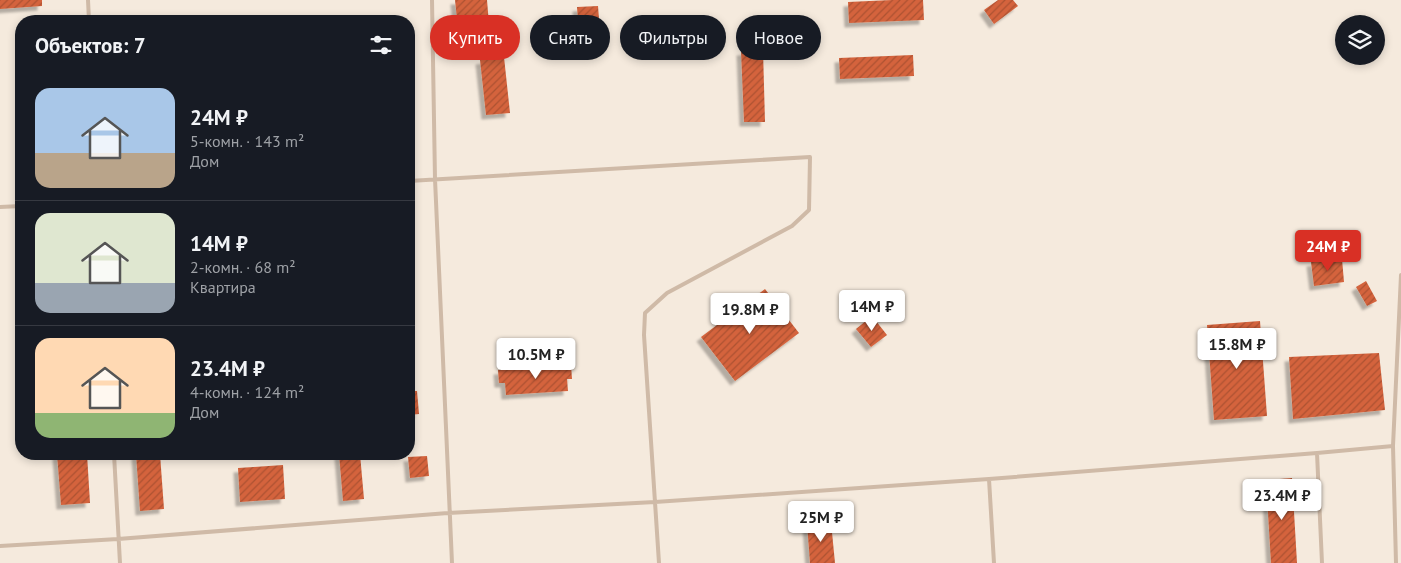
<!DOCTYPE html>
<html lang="ru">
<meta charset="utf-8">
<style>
body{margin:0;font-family:"PT Sans",sans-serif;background:#242831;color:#f1f3f6;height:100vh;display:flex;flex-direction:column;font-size:19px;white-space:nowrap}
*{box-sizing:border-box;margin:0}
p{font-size:16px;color:#9ea1a6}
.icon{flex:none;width:28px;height:28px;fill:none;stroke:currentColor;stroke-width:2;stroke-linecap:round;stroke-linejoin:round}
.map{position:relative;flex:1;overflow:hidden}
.details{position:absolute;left:15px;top:15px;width:400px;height:445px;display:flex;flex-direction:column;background:#171b24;border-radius:20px;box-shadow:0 2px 8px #0003}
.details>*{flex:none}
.guide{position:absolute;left:430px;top:15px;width:475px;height:45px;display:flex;gap:10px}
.fabs{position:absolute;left:1335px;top:15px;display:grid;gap:10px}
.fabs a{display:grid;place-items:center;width:50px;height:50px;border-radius:50%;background:#171b24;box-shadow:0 2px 8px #0003;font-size:25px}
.price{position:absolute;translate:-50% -42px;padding:0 11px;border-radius:5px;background:#fff;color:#222;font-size:16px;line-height:32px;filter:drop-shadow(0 1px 2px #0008)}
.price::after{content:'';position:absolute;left:50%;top:30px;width:15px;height:11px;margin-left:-8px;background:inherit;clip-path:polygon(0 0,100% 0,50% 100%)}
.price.selected{background:#d93025;color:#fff}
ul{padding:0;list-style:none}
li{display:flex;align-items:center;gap:15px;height:125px;padding:0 20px}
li+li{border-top:1px solid #363941}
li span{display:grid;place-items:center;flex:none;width:140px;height:100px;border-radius:15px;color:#555}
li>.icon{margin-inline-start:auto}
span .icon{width:60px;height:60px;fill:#fffc;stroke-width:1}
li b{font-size:21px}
h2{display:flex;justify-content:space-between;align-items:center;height:60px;padding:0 20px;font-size:21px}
.pill{padding:0 18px;border-radius:22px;background:#171b24;box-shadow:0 2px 8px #0003;font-size:18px;line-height:45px}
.pill.selected{background:#d93025;color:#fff}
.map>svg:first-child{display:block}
</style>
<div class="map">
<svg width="1401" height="563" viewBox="0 0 1401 563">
<defs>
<pattern id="building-hatch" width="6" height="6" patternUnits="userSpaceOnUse" patternTransform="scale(1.25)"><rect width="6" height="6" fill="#d4633c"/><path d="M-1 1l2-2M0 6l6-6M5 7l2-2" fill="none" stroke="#ad5232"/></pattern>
<filter id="shadow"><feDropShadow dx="-4.5" dy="4.5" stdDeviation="1" flood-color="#0004"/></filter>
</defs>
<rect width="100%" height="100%" fill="#f5eadd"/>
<path fill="url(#building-hatch)" filter="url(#shadow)" d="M0,0H42V6L0,9Z
M455,0H487L490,36L459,38Z
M892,0H923L924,20L849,23L848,2Z
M998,0H1013L1018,6L994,24L984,10Z
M598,6L601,44L580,46L577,7Z
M763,50L765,122H744L741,51Z
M913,55L914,76L840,79L839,58Z
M504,57L510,113L486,115L480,60Z
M1342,259L1344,282L1314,286L1311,262Z
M1366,281L1377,301L1367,306L1356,287Z
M765,289L799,333L735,381L701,337Z
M872,316L887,335L871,347L856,329Z
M1260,321L1267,416L1214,420L1207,325Z
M1379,353L1385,410L1293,419L1289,357Z
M571,365L572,379H567L568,391L506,395L505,383H499L498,370Z
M409,391H417L419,414L409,415Z
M57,454H87L90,503L61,505Z
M136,454H160L164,509L140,511Z
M339,454H360L364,499L343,501Z
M427,456L429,476L410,478L408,457Z
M283,465L285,499L240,502L238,468Z
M1292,478L1297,563H1271L1266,480Z
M831,522L835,563H810L807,524Z"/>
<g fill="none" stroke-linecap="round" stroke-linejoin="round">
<path stroke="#cfbaa7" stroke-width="4" d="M88,0L89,21
M432,0L435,179L452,563
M409,181L810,157L809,210L792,226L667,293L645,313L644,335L659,563
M0,207L21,206
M1317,453L1322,563
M114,454L120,563
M989,479L994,563
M0,546L118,539L448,513L655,502L989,479L1317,453L1393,446
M1396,563L1393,446L1401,275"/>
</g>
</svg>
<div class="fabs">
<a><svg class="icon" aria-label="layers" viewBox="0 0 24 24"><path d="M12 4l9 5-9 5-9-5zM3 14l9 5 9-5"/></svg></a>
</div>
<b class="price selected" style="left:1328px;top:272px">24M ₽</b>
<b class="price" style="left:872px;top:332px">14M ₽</b>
<b class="price" style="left:750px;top:335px">19.8M ₽</b>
<b class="price" style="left:1237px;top:370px">15.8M ₽</b>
<b class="price" style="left:536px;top:380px">10.5M ₽</b>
<b class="price" style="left:1282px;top:521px">23.4M ₽</b>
<b class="price" style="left:821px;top:543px">25M ₽</b>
<div class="guide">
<a class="pill selected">Купить</a>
<a class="pill">Снять</a>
<a class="pill">Фильтры</a>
<a class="pill">Новое</a>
</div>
<section class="details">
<h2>Объектов: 7<svg class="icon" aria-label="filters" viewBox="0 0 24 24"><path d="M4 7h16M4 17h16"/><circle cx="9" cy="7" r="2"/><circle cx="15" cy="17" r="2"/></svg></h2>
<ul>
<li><span style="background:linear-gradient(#a9c7e8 65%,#b9a48a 0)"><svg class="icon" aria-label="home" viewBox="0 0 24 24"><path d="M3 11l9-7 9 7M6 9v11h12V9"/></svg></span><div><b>24M ₽</b><p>5-комн. · 143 m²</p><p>Дом</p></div></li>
<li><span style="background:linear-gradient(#dfe7d0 70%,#9aa5b1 0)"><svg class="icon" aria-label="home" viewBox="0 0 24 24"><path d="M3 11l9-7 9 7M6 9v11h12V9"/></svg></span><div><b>14M ₽</b><p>2-комн. · 68 m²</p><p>Квартира</p></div></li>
<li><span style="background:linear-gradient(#ffd9b3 75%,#8fb573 0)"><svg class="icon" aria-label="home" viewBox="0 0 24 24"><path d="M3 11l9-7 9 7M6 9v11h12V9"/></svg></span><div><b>23.4M ₽</b><p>4-комн. · 124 m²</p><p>Дом</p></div></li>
</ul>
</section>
</div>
